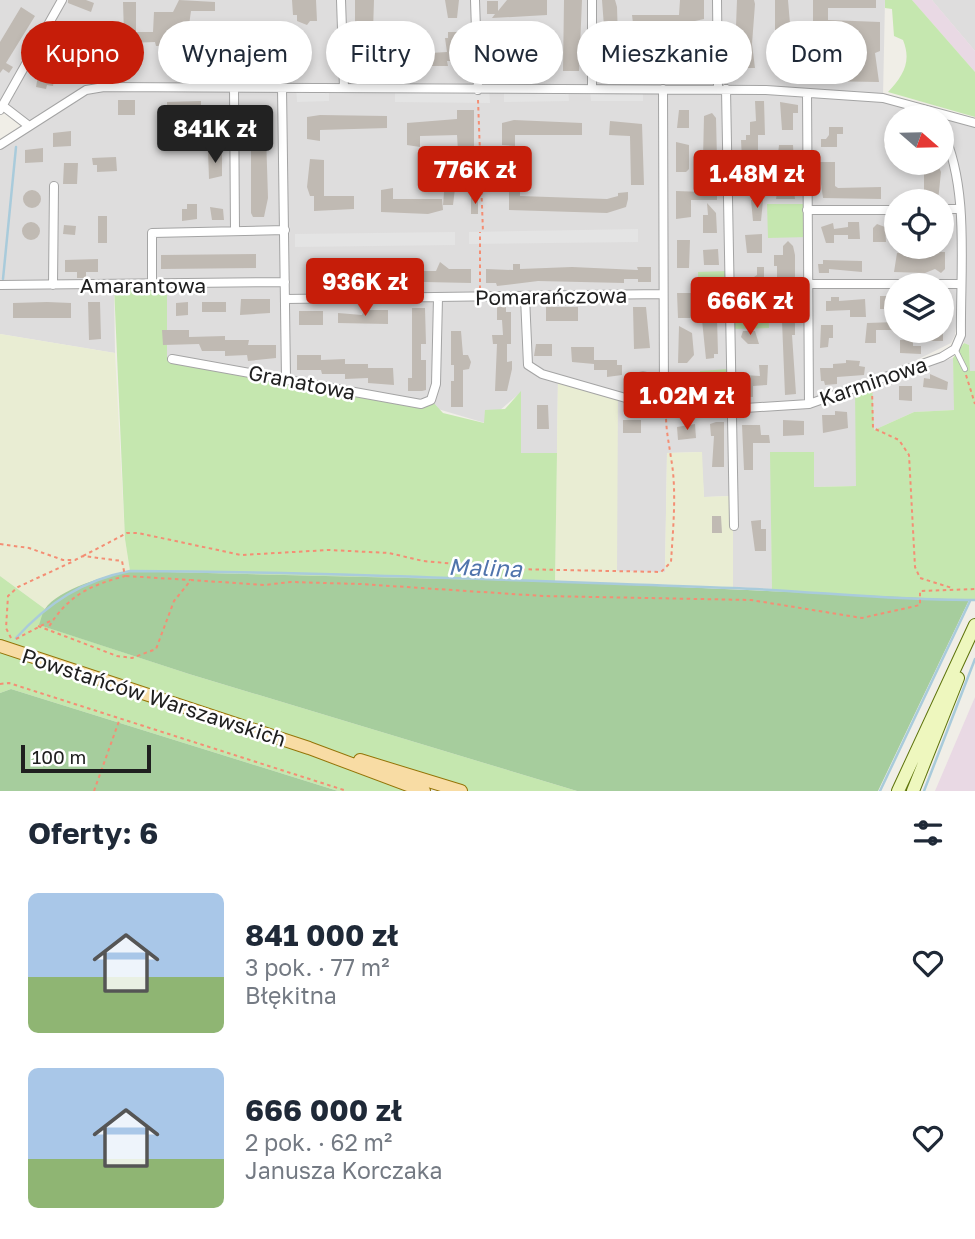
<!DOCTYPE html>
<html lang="pl">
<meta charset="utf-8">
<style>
body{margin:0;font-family:"Golos Text",sans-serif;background:#f6f6f7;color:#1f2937;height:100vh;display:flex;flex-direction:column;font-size:26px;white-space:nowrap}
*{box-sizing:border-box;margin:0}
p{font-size:23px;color:#747a83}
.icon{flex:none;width:38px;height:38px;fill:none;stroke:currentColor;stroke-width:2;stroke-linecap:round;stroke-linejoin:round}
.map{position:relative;height:791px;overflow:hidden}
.drawer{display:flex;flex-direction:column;background:#fff;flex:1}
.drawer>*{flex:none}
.top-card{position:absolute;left:21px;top:21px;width:934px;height:63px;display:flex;gap:14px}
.needle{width:46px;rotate:110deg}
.buttons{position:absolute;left:884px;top:105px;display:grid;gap:14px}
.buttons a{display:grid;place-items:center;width:70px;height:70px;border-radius:50%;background:#fff;box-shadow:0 4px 10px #0003;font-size:35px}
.scale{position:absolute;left:21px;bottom:18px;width:130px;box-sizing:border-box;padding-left:7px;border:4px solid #202020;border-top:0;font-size:19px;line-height:24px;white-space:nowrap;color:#202020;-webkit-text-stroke:5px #fff;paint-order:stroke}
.price{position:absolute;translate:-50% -60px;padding:0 16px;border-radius:7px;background:#c61d09;color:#fff;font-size:23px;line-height:46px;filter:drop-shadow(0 2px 4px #0008)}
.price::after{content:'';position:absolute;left:50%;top:42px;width:21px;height:16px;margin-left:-10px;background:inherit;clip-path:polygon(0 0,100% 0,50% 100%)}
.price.current{background:#222;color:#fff}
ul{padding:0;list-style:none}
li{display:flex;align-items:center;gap:21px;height:175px;padding:0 28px}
li span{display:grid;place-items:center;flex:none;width:196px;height:140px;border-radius:10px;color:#555}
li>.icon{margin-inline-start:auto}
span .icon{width:84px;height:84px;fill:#fffc;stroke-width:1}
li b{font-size:30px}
h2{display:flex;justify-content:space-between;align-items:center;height:84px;padding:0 28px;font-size:30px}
.tag{padding:0 24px;border-radius:32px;background:#fff;box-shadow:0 4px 10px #0003;font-size:24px;line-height:63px}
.tag.current{background:#c61d09;color:#fff}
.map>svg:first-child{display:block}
</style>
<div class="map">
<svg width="975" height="791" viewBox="0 0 975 791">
<rect width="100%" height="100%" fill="#f0eee7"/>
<path fill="#dedddd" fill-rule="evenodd" d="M0,0H885L883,97L975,123V371H970L969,345L964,343L960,290L955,335L951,343L878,379L953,358L955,410L914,412L874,430L873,428L856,486L813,487L771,452L772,591L733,588L732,496L704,497L701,452L667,453L665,573L617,571L558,379L557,453H521V392L485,423L421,404L167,357V286H114L115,353L0,334V145L29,126L3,106L0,110ZM896,117H942V163H896ZM896,201H942V247H896ZM896,285H942V331H896ZM729,298L769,313V328L729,304Z
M932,0H975V51L942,12Z"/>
<path fill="#e9d9e4" d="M912,0H932L975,51V72Z
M975,697V791H935Z"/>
<path fill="#e9edd3" d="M0,334L115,353L125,539L130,571L112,574L57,599L45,609L0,576Z
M558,378L618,396L617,571L665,572L667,453L702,452L704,497L733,496V588L555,582Z"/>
<path fill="#c5e7af" d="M885,0H912L975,72V117L888,92C903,76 912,62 903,40L894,36L892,9L885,8Z
M767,204H807L808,237L768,238Z
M728,271L729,298L768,297L769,328L730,329L729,304L699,305L698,272Z
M114,286H167V357L172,359L398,402L431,400L443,413L484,423L485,410L505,409L521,391V453H557L555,582L130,571L125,539Z
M964,343L969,345L970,371H975V600H907L772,591L770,452H814V487L856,486L855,388L872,382L874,430L914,412L954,410L953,358Z
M729,369L730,409H700V371Z
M0,576L45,609L40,625L189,674L577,791H461L351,757L424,791H338L11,689L0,693Z"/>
<path fill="#a6cd9d" d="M130,571L566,582L969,600L878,791H577L189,674L39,625C41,620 42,613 45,609C58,589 108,575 130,571Z
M11,689L338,791H0V693Z"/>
<path fill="#e4e4e4" d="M296,88H329V101L297,102Z
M395,88L489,90L490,103L395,102Z
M568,88L569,101L504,102V89Z
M590,88H643V101H591Z
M638,229V242L469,244V232Z
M455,232V245L295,247V234Z"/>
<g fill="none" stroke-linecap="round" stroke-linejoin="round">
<path stroke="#a9cbdb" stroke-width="2.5" d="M3,279L16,147
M16,638C48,603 83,580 130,571C330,572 532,581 732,588C813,591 894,601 975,600
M880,791L970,601
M924,791L975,659"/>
</g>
<path fill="#c0bab3" d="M68,0H86L94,3L91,12L68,3Z
M179,0L215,2V11H191L189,25H175L176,46H156L155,42L128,43L127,34H124L123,2H136V32H153L154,12H173Z
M292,0H316L317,21H310L307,25L297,21V15H293Z
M355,0H374L373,31H355Z
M445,0H459L457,18H448Z
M507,0H547V15L492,18L495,14H487V1H498V11Z
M564,0H582L579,71H563Z
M602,0H615L617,7L618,40L613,72H599V56H603L605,40Z
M680,0H704V19L686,23H633L632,15H679Z
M737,0H754L755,4L752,44L755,68H738L735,52Z
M775,0H788L791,36L790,68H775Z
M813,0H876V8H828V20L880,22V51L875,53L879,82L821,81V74L811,73L812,44H822V29H813Z
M21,7L35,16L6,63L13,67L9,73L3,69L0,73V42Z
M58,25L76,32L74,36L93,40L86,73L76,71L82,46L54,35Z
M448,32H457L459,38L460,55H456V61H447L448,66H396L395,57L401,56V52L414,54L447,52L445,38H448Z
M637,38L647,39V43L653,44L652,50H668V66L645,62L646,52H635Z
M193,39H212V50H193Z
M494,42L501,48L547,47L548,61L497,64L489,60L488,50L494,48Z
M683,50H696L695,74H682Z
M48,55L64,57L60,81L54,80L53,86L47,85L46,89L36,87L39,70L45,71Z
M356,56L378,57L379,70H358Z
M118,100H135V115H118Z
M201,101V112L217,113L220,128L176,132V115H167V102Z
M755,101H764L765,135H758V150H750L753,181L748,182V188L741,189L737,160H742L741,140H746V135H750V122L756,121Z
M780,102L798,105V113H793V130H782Z
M257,106V112H262L263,135H266L268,198L264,217H253L251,213V124H247V112Z
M457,110H474V151H458L457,135L420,136V147L407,145V123L457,119Z
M679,110H689V128H677Z
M712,113L716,118L717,159H703L704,116Z
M320,115L387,116V128L320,130V141L307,139V117Z
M514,120L582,123V135H515V146L502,145V123Z
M610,121L642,124L644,185H631L630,136L609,135Z
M829,127H843V134H837V147H821V139H826L829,135Z
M71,131V146L53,147V133Z
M884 143a7 7 0 1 1 14 0a7 7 0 1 1-14 0Z
M676,142L689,145V169L686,172H676Z
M779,145H793L794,164L777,163Z
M43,148V162L25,163V150Z
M208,151L222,153V176L209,179Z
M116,157L117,171L97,172V165H93L92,158Z
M310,159L324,160V196H354V209L314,211V196H310L307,187Z
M818,162H835V186L838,188L881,187V199L823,198Z
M64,163H78L77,184H63Z
M929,163H937L941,172L938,201H929V191H924V170H929Z
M779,179H789V190H794L795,199H776Z
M445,180H456L453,205H443Z
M509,185H520V196L607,199L618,196V193L628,192V199L626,207L607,213L509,210Z
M704,187H717V200H691V217L676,219V191L704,192Z
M393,188V199H442L443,210L428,214L381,212V190Z
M23 199a9 9 0 1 1 18 0a9 9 0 1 1-18 0Z
M471,198H478V214H471Z
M751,200H763L761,221H753Z
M707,203L716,213L717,233H703V215H708Z
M187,204H197V219L182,221V209H187Z
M210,207L223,209L224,220H212Z
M98,216H107V243H98Z
M848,222H859L860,239H848V235H834V243H826L821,227L833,223L834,229L848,227Z
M22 231a9 9 0 1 1 18 0a9 9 0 1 1-18 0Z
M877,224L885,227L886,242H873V228Z
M64,225L76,226L75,235L63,234Z
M762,234V253H747L745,235Z
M677,240H690L689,268H677Z
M788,241L793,246L795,255V335H792L796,394L785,395L782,321H779L781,290H777V266H774V255H783V246Z
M718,249L719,265H704L703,250Z
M934,252H945V269L941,273L935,269L925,273L894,272L897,253Z
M256,254V268L161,269V255Z
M98,259V272H86V278H77V272H65V260Z
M823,260L862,261V272L829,269V273H819L818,264H823Z
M440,262L449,269H471V283L378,281L372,284L341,285V281L317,285V281H313L316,264L329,263V271L383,270V264L395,263L405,265L406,271H436Z
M513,264H520V269L572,267L638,270L637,267H651V282H638V279H624V283L538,281L497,286L496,283H486V269L513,270Z
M757,267H764V293H751V279L757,275Z
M677,293H692V318H678Z
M880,296H891L890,300H896V309H880Z
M831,297H839V301L865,299L866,317H850V310L826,311V301H831Z
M241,299H270V313L240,315Z
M47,302L71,303V318H13V303Z
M88,302H100L101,339L89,340Z
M188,302V315L176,316V303Z
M202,302H226V312H202Z
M497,307H506V312H511V344H507V362L512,361V369L507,391H495L497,344H493L492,335H503L502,320H497Z
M546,307H578V321H546Z
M633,307H646L650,348L634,349Z
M412,308H425L426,344H421V360H426V390L422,391H408V378H412Z
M364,310H388V324L338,323V313L362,315Z
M299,311H323V325H299Z
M717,318L718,354H714V358L706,359L702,320Z
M896,322V330H876V343H865L867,323Z
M821,325H833V338H829L828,347L820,348Z
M679,326L692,333L694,355L687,363H678Z
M162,330H189V337L225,336V340H249L248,345H276V358L248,361L247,355L225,356V351H202L199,344L163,345Z
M451,331H461L463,355H468L471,362L469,369L463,370V407H451V381H454V365H451Z
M743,331H755L759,344H748L741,337Z
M927,331H943V341H927Z
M913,339V346H921V354L900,353V340Z
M536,344H552V356H534Z
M571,347H594V364L572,362Z
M297,355H321V360L345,359V364H368V368H393L394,385L368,383V378L345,379V374H322L321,370H297Z
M594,360H617V365H622V375L607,377V370H594Z
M846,360L860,361L859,366L865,367L864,375L837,377V384L825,385L824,381H821L820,368H833V364L846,363Z
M759,365H768L767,385L753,386V397H741L744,375L760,376Z
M634 380a9 9 0 1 1 18 0a9 9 0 1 1-18 0Z
M930,374L948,382L947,390L923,387L924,378L930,379Z
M681,382H694V393L681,395Z
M899,386H912V401L899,400Z
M537,405H548L549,429H537Z
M835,411L847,412L848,428L823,433L822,415H835Z
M623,420H641V433H623Z
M783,420L804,421V435L783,436Z
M716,422H724V467H712L714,436H711L710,424Z
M695,424L696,438L678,440L677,427Z
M742,425H760L761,435H769L770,443H753V470H744Z
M712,516H721L722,533H712Z
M761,520V529H766V551H755L751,521Z"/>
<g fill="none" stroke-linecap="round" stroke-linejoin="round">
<g stroke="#a4a4a4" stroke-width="6">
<path id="lane" d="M955,349L965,369"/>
</g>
<g stroke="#a4a4a4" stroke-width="10">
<path id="street" d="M341,0L344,88
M475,0L478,90
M717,0L718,89
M234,88L235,231
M282,88L286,378
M592,88V0
M663,89L664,407
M726,89L734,526
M807,93L809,404
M3,106L29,126
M0,110L62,0
M0,145L86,90L104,87L766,90L883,98L975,123
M942,209H958
M807,210H896
M808,284H960
M0,285L285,282
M53,285L54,186
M152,286V233L285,230
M525,297L528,365L542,374L650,405L730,409L809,404L942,357L955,349L961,335C960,270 970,188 942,130
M286,299L663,294
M172,359L421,404L431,400L436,384L438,298"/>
</g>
<g stroke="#5d730a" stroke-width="14">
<path id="secondary" d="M898,791L975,625
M913,791L958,678"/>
</g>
<g stroke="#947407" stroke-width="14">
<path id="primary" d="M0,646L309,748L424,791
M360,760L461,791"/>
</g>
<path stroke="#f48e74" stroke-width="2" stroke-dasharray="3.5 3.5" stroke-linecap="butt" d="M478,100L483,232
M480,289V232
M966,375L975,404
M872,389L873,428L899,440L909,455L915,567L920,578L952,588
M0,544L29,548L63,560H75L83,556L122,561L125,576C88,586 67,596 47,630
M83,556L127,533H138L241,555L329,550L389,553L423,561L513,569L661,572L671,562C673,529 677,490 671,458C669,443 666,431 666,415
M126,576L190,580
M38,626L117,656L132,658L156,649L174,601L191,580L264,585L291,582L360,584L543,596L751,600L862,618L920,605V591L975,589
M11,638L6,628L8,596L18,587L74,561
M16,639L54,619
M0,684L9,683L347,791
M94,791L119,721"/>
<use href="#lane" stroke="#fff" stroke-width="4.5"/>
<use href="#street" stroke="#fff" stroke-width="8"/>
<use href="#secondary" stroke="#eef7be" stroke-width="12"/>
<use href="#primary" stroke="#f8dca4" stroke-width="12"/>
</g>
<g text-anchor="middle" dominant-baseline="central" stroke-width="5" stroke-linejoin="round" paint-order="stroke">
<g font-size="21" fill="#202020" stroke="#fff">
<text x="143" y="285">Amarantowa</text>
<text transform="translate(551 296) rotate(-1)">Pomarańczowa</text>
<text transform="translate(873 381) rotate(-19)">Karminowa</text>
<text transform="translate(302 382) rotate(11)">Granatowa</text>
<text transform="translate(154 697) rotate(18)">Powstańców Warszawskich</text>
</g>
<g font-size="23" font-style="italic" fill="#5074ac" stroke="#fff">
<text transform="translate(485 567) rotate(2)">Malina</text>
</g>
</g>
</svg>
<div class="buttons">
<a><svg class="needle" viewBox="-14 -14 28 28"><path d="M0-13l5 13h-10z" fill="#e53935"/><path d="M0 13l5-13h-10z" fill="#747a83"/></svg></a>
<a><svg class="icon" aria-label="locate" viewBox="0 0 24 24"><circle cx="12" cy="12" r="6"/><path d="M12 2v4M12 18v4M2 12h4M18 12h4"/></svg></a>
<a><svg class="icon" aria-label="layers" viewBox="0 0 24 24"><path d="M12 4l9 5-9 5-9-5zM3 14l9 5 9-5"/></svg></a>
</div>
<div class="scale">100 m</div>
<b class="price current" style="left:215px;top:165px">841K zł</b>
<b class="price" style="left:475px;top:206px">776K zł</b>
<b class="price" style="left:757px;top:210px">1.48M zł</b>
<b class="price" style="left:365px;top:318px">936K zł</b>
<b class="price" style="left:750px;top:337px">666K zł</b>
<b class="price" style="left:687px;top:432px">1.02M zł</b>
<div class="top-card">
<a class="tag current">Kupno</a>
<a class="tag">Wynajem</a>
<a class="tag">Filtry</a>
<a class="tag">Nowe</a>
<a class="tag">Mieszkanie</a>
<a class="tag">Dom</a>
</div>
</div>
<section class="drawer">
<h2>Oferty: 6<svg class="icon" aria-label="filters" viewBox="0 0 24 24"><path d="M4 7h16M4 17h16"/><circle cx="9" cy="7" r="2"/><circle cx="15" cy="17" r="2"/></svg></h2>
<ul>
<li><span style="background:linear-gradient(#a9c7e8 60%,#8fb573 0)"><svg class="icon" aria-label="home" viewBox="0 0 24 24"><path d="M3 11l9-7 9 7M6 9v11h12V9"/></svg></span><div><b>841 000 zł</b><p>3 pok. · 77 m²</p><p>Błękitna</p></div><svg class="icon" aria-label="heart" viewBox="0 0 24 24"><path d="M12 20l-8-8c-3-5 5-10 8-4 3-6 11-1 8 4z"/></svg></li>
<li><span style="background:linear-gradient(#a9c7e8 65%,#8fb573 0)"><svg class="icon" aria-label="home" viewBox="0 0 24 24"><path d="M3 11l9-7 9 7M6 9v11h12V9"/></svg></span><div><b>666 000 zł</b><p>2 pok. · 62 m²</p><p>Janusza Korczaka</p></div><svg class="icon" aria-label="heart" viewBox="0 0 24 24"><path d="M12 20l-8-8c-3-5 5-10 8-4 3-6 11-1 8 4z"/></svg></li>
</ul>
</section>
